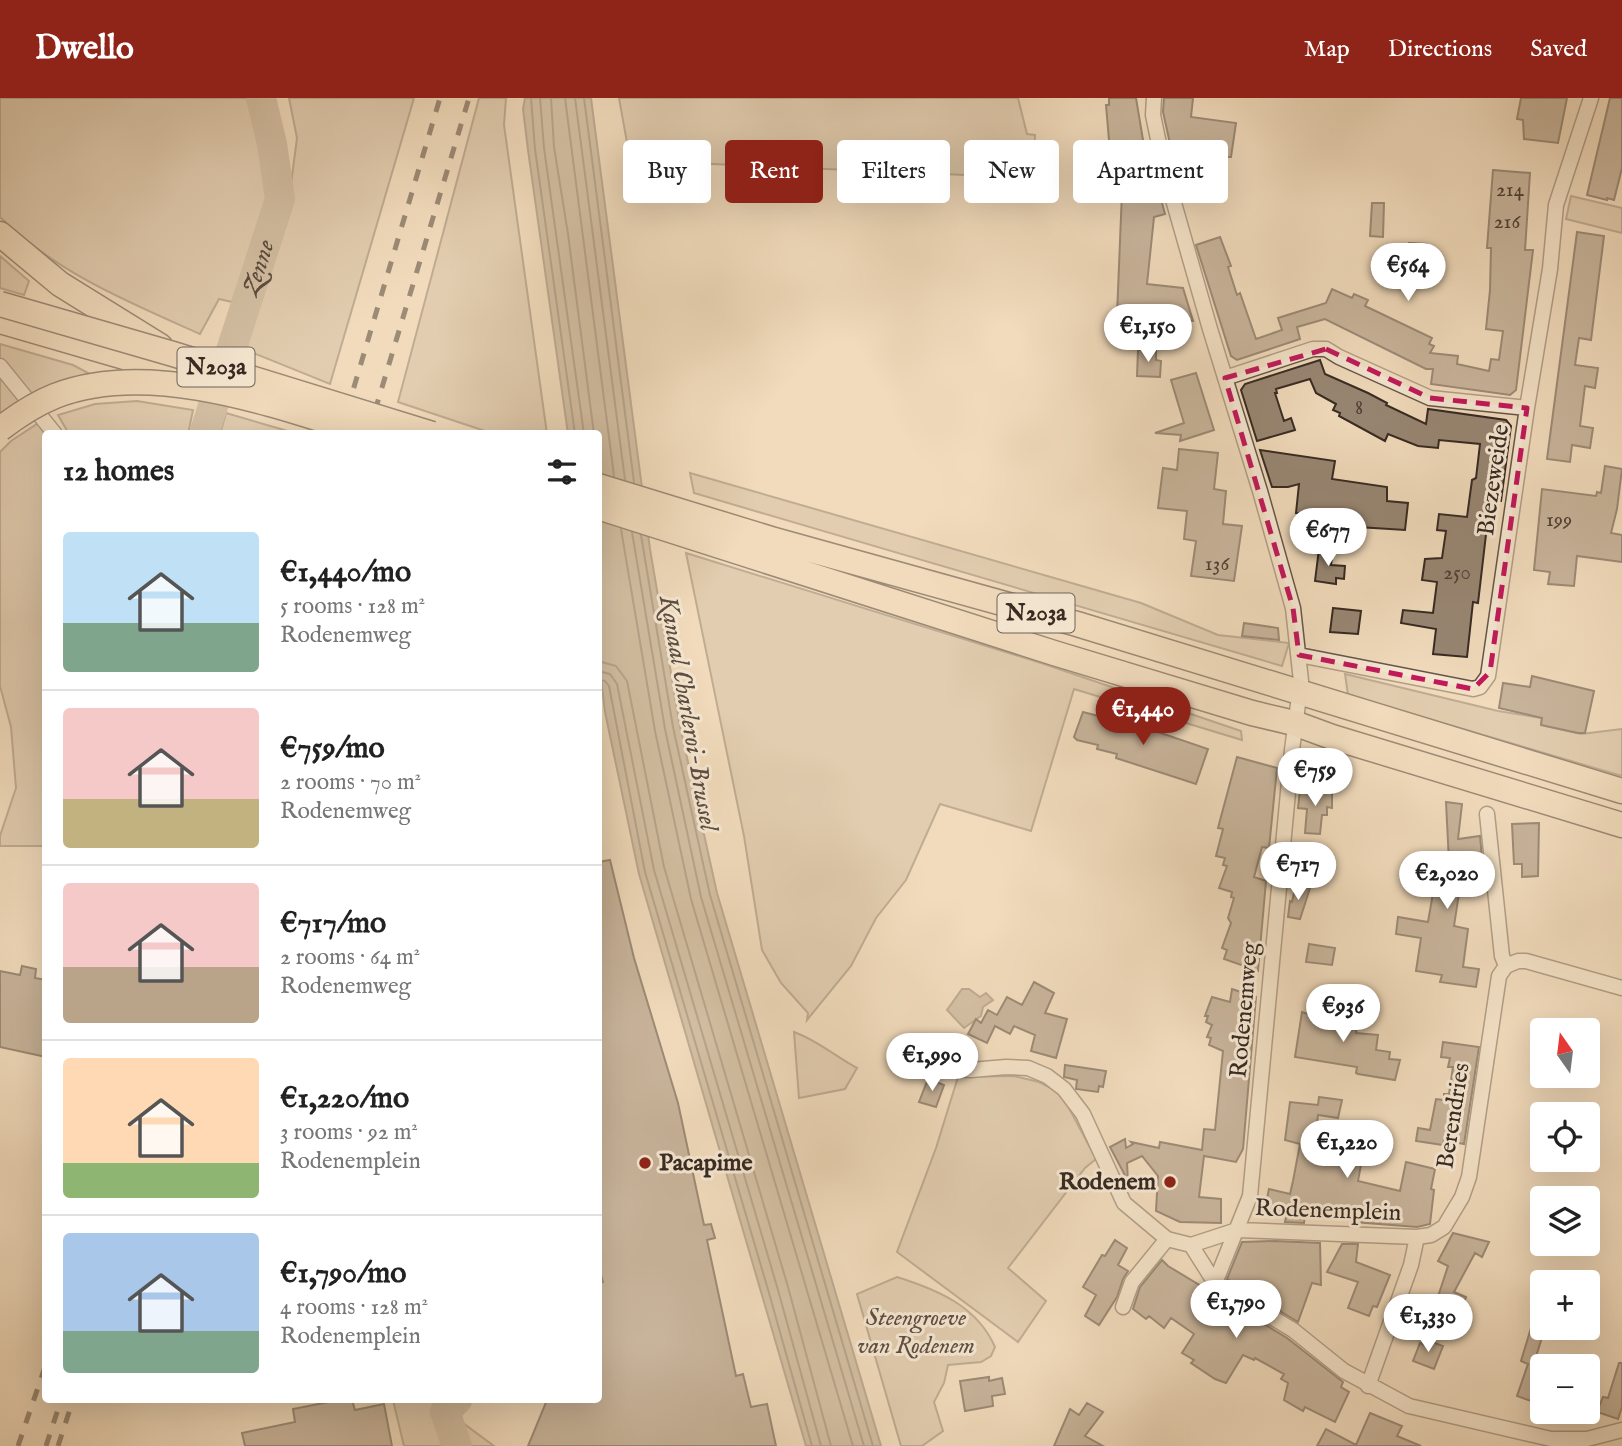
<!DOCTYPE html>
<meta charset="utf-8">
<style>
body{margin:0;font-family:"IM FELL English",serif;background:#f6f6f6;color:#222;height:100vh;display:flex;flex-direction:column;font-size:26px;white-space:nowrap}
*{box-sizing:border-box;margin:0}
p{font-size:23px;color:#767676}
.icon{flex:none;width:38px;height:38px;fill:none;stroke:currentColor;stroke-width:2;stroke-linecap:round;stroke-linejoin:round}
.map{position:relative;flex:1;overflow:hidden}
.drawer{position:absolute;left:42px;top:332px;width:560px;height:973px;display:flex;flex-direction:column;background:#fff;border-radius:7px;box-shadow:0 7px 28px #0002}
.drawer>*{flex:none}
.top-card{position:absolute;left:623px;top:42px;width:665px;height:63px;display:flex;gap:14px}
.needle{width:46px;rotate:346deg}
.fabs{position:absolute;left:1530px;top:920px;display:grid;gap:14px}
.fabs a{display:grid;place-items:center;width:70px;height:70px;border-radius:7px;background:#fff;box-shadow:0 7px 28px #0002;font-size:35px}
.price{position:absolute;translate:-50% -60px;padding:0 16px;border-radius:24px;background:#fff;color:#222;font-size:23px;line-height:46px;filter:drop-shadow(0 2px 4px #0008)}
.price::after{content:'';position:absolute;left:50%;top:42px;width:21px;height:16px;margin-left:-10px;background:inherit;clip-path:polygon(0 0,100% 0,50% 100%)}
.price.active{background:#8f2418;color:#fff}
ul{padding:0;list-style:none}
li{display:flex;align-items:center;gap:21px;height:175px;padding:0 21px}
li+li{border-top:2px solid #e0e0e0}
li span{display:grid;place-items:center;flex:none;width:196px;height:140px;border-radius:7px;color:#555}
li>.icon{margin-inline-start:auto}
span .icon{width:84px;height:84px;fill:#fffc;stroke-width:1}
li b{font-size:30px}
h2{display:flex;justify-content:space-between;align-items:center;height:84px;padding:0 21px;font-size:30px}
.pill{padding:0 24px;border-radius:7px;background:#fff;box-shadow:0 7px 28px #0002;font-size:24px;line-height:63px}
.pill.active{background:#8f2418;color:#fff}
header{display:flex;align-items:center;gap:42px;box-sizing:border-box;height:98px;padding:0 35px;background:#8f2418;color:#fff}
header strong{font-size:33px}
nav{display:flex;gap:38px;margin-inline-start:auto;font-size:24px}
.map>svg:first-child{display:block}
</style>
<header>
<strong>Dwello</strong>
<nav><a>Map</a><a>Directions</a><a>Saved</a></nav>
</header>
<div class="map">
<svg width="1622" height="1348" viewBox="0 0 1622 1348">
<rect width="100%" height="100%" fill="#f1dbbc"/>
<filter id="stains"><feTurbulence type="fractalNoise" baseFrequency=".00286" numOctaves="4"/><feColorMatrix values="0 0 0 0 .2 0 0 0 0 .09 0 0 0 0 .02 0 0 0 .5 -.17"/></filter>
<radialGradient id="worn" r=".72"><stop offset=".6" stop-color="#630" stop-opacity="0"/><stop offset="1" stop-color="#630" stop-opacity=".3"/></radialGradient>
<path fill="#d1bda2" stroke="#847462" stroke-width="2" d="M0,0H257L270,65L274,99L232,204L219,201L200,236C130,205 55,174 0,119Z
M289,0H414L330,286L246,252L257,204L280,135L291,86L297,40Z
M479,0H506L504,27L547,336H494L398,304Z
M619,0H1018L1027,36L1035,37L1033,80L644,63L628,50Z
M1571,98L1622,110V135L1566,121Z
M0,158L29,183L24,197L0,190Z
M0,246L73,267L90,276L47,289L0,316Z
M137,303L193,312L188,336H69L58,317L95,306Z
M226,315L298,336H220Z
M40,324L47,336H46L45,748H0V738L16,690L11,629L0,588V354L11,343Z
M690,375L1141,505L1218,537L1289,545L1282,568L694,395Z
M686,455L1044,566L1241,633L1242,642L1074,591L1031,733L940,706L906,782L876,820L851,868L807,922L808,915L781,885L762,852L744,738Z
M1345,576L1498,613L1542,620L1541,627L1581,636L1622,631V678L1348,597Z
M794,934C817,942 836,959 857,970L845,991L799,1000Z
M1014,978L1039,984L1061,995L1096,1061L1085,1070L1008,1170L1046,1203L1018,1244L897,1154L936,1050L958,979Z
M897,1179C938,1192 977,1208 995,1249L991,1258L981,1264L948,1267L944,1285L934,1304L943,1333L922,1348H901L857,1196Z
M393,1302H449L463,1325L494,1348H404Z"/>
<path fill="#b29f88" stroke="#817060" stroke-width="2" d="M525,0H591L650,451L680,628L717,795L881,1348H806L639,776L605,614L599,564L598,336H568L528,52L523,11Z
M962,891H969L980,899L986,895L993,902L983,909L981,918L964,930L947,912Z"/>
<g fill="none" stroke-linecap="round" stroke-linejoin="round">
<path stroke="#746456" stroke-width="2" d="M531,0L535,51L575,336
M540,0L544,50L584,336
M551,0L554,49L568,136L594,336
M565,0L614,378
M575,0L625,382
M584,0L634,384
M621,431L655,633L691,801L853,1348
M632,434L665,631L701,799L864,1348
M641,437L673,629L710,797L873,1348
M598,563L616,568L627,583L664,769L788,1189L831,1348
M598,573L610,576L617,586L654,772L778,1192L821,1348
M598,582L605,583L609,588L645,774L769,1195L812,1348"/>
<g stroke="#b29f88" stroke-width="30">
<path id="s1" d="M204,336L280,101L272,46L261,0"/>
<path d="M457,1348L445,1314L457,1302"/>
</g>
</g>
<path fill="#988673" stroke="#372a23" stroke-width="2" d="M1109,0H1136L1147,66L1153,65L1160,90H1158L1165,116L1154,119L1147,186L1183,190L1193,223L1137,219V247H1122V217H1117L1122,94L1115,93L1116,86H1112L1113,70H1115L1109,42L1106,7H1109Z
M1164,0H1193L1191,19L1236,25L1231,59H1216L1217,63L1205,65L1194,64L1197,83L1179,86L1163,14Z
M1521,0H1567L1558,45L1524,41L1523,22L1517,21Z
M1610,0H1622V70L1614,102L1607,100V102L1587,97Z
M1493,72L1530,75L1525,152H1533L1516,292L1510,297L1431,286L1433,271H1426L1325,221L1297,229L1300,241L1237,262L1231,258L1196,147L1220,139L1231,168L1228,169L1237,197L1240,195L1256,241L1282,232L1278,220L1326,205L1332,191L1352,200L1354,196L1368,202L1365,208L1432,240L1429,246L1434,248L1430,255L1458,258L1457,266L1489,273L1491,261L1499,262L1503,233L1486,231L1490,192L1491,150H1487Z
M1372,105H1384L1383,139L1370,138Z
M1577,134L1604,138L1591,242L1579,240L1575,267L1598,270L1595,290L1585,288L1580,328L1593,330L1590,350L1572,347L1570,364L1547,361Z
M1409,145L1427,146L1426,159H1407Z
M1138,252H1156V262L1161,263L1160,279L1137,278Z
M1320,262L1325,276L1368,295L1387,305L1386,307L1426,326L1428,311L1506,322L1511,328L1501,403L1490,402L1478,505L1473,504L1467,559L1433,556L1436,531L1401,525L1403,512L1433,515L1437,484L1422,482L1425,461L1442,460L1446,433L1437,432L1439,416L1467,419L1472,382L1476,380L1480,346L1439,342L1438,350L1418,348L1388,336L1385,343L1339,318L1340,315L1333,312L1336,306L1316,295L1310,281L1276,291L1277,295H1275L1284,323L1291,320L1295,332L1257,343L1241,292L1245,286Z
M1196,275L1214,332L1180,343L1181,337L1155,335L1184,325L1171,282Z
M1179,351L1218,355L1214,391L1226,393L1223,426L1242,428L1234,483L1191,478L1196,443L1184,441L1187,413L1158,410L1163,370L1177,372Z
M1260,352L1335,363L1332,381L1387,389V403L1408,405L1405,432L1358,429L1360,419L1296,415L1299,386L1288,389H1272Z
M1605,368L1622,371L1617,411L1611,435L1622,437V464L1577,458L1574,488L1548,486L1550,474L1534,472L1542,391L1596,398L1597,394L1601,395Z
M1319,451L1333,453L1331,467L1345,468L1344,481L1336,480V486L1315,483Z
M1333,510L1361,513L1358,536L1330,534Z
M1244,525L1278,530L1279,542L1242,538Z
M1532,578L1594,593L1585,635H1578L1541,627L1542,620L1499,610L1503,585L1530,589Z
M1083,614L1152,632L1208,651L1196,686L1116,660L1117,656L1097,651L1098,647L1077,642L1074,639Z
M1237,659L1277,670L1269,750L1262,749L1254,779L1266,783L1258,873L1224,861L1227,852L1222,850L1231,825L1228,820L1234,800L1231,799L1232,794L1219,790L1227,768L1223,767L1225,760L1216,758L1223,731L1218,730Z
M1300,692L1332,694V710L1327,709V717H1322L1320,736L1305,735L1307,711L1298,710Z
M1446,704L1462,706L1458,741L1480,738L1483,771L1467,772L1464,795H1459L1454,828L1468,831L1463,869L1479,871L1476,889L1440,884L1442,877L1416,873L1421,840L1396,836L1398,819L1428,824L1433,795L1426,794L1428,781L1450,784Z
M1539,725L1538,778L1522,779V766H1514L1512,726Z
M610,762L634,860L678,1005L704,1127L711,1126L715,1140L707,1142L736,1278L743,1276L751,1309L767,1306L776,1348H528L547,1302H598V1185L603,1184L598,1166V764Z
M1296,786L1310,790L1300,821L1288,819L1290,803L1292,804Z
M1309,846L1335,850L1332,867L1306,864Z
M22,868L36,871L35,880L46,882V959L0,949V873L20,877Z
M1034,884L1054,895L1045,915L1067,921L1056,960L1031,953L1035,937L1014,928L1010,936L995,928L987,945L968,936L976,921L981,925L988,912L997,917L1007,899L1022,907Z
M1232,891L1256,899L1243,1051L1236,1064L1204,1058L1199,1099L1221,1101V1125L1180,1124L1156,1113L1158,1078L1142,1058L1127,1065L1128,1083L1110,1049L1125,1041L1126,1050L1133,1046L1131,1044L1159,1050L1160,1044L1202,1052L1204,1031L1215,1032L1223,953L1209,947L1211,940L1207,939L1212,927L1206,924L1208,918H1205L1212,899L1230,904Z
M1329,905L1348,908V914L1359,916L1356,935L1378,937L1376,952L1390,954L1389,961L1400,962L1395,982L1358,976L1356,975L1357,969L1295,959L1302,914L1324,921Z
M1443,944L1479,949L1464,1046L1444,1042L1443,1047L1416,1043L1418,1030L1430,1032L1436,1001L1444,1002V996H1449L1453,969H1448L1450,960L1441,959Z
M1065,967L1106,973L1103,989L1099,988L1098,994L1076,991L1077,982L1064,979Z
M928,981L944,987L936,1009L919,1004Z
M1319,999L1342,1002L1338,1020L1318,1017L1313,1061L1341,1065L1342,1057L1362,1061L1358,1083L1400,1093L1406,1064L1435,1071L1431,1091L1434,1092L1430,1126L1417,1129L1354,1124L1355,1114L1306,1107L1304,1125L1285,1124L1287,1115L1265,1110L1269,1091L1290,1096L1293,1083L1300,1046L1285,1042L1290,1004L1318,1007Z
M1453,1135L1489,1144L1482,1159L1475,1155L1454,1194L1466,1199L1463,1207L1468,1209L1462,1226L1432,1217L1448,1168L1438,1163Z
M1115,1142L1127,1150L1118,1167L1128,1173L1123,1181L1117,1199L1099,1227L1085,1218L1096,1197L1083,1189L1102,1157L1105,1158Z
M1275,1143L1320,1145L1321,1187L1312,1185L1298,1224L1227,1181L1242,1144Z
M1342,1146H1358L1356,1164L1390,1177L1377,1209L1373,1208L1369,1218L1348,1210L1358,1184L1327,1174Z
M1162,1162L1168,1168L1287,1240L1343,1284L1341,1289L1349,1294L1335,1324L1305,1309L1303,1313L1284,1302L1288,1285L1281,1281L1284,1276L1255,1260L1254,1262L1243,1257L1226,1285L1215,1281L1191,1265L1194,1262L1182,1255L1194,1236L1171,1220L1164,1230L1149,1218L1146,1221L1133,1211L1140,1189Z
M1531,1230H1545L1534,1265L1542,1267V1307L1517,1298L1528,1266L1521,1263Z
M1429,1243L1443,1248L1434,1271L1413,1263L1420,1245L1427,1248Z
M1619,1265H1622V1309L1618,1321L1597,1314L1603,1299L1608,1300Z
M989,1279V1283L1002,1280L1005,1296L992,1298L993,1308L965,1313L960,1283Z
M339,1302H352L355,1312L384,1306L392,1348H245L242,1335L295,1324L293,1311Z
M1087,1305L1103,1314L1085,1338L1103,1348H1054L1070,1311L1079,1317Z
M1370,1315L1402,1328L1397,1338L1421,1348H1317L1326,1331L1356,1347Z"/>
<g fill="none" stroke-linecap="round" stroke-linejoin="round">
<g stroke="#665649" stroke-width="17">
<path id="minor" d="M1154,0L1153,17L1164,70L1210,231L1260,393L1293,510L1301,583L1292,652L1250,1098L1215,1185
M0,268L55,336
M1225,280L1313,251H1326L1339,259L1430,300L1527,310
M1299,557L1473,591L1480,589L1488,578L1527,310L1550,171L1556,107L1591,0
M1506,868L1518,863H1526L1622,890
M916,969L971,972L1006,969L1028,970L1047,978L1064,991L1083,1016L1124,1105L1167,1141L1191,1147
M1191,1147L1237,1132L1417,1139L1431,1137L1444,1129L1462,1099L1469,1079L1499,878L1506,868L1502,858L1487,716
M1191,1147L1215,1185L1293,1232L1344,1273L1409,1308L1551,1341H1587L1622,1332
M1123,1209L1132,1184L1167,1141
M1368,1288L1411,1167L1417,1139"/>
</g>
<g stroke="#372a23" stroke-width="27">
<path id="trunk" d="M0,136L60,186L160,248
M0,223L214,285
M598,388L771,441L1077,526L1622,693
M598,409L1054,555L1252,615L1294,625L1332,639L1622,727"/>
</g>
<use href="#minor" stroke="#f6e8d3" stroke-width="14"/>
<use href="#trunk" stroke="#f1dbbc" stroke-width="24"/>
<path stroke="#372a23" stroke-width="5" stroke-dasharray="12 12" stroke-linecap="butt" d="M340,336L440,0
M368,336L469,0
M18,1348L46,1266
M46,1348L61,1302
M58,1348L73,1302"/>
<g stroke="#372a23" stroke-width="27" stroke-linecap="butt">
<path id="trunk-bridge" d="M0,206L173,256L432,336
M0,331C17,318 35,306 55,298C150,261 274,307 367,336"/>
</g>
<use href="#trunk-bridge" stroke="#f1dbbc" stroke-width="24"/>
</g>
<path d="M0 0H1622V1348H0ZM1326,251L1430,300L1527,310L1490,574L1473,591L1299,557L1293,510L1225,280Z" fill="#f1dbbc" fill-opacity=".55" fill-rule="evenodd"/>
<path fill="none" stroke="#c2185b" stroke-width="5" stroke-dasharray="14 9" stroke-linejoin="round" d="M1326,251L1430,300L1527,310L1490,574L1473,591L1299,557L1293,510L1225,280Z"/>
<g fill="#8f2418" stroke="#f6e8d3" stroke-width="2.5">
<circle cx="645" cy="1065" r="7"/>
<circle cx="1170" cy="1084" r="7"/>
</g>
<g text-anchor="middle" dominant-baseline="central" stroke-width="6" stroke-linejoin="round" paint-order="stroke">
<g font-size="21" fill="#4f4137">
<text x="1510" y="92">214</text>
<text x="1507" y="124">216</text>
<text x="1359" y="310">8</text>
<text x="1559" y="422">199</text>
<text x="1217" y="466">136</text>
<text x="1457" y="475">250</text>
</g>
<g fill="#f6e8d3" stroke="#706358" stroke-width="2">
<rect x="177.5" y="249.5" width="77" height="39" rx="5"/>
<rect x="997.5" y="495.5" width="77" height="39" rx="5"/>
</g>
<g font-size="23" font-weight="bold" fill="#372a23">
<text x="216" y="269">N203a</text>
<text x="1036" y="515">N203a</text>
</g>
<g font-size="24" fill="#372a23" stroke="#f6e8d3">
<text transform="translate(1494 382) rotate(-82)">Biezeweide</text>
<text transform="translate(1245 912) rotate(-85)">Rodenemweg</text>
<text transform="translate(1454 1018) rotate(-81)">Berendries</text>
<text transform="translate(1328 1113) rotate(2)">Rodenemplein</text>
</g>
<g font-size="24" font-weight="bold" fill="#372a23" stroke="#f6e8d3" text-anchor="start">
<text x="659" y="1065">Pacapime</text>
<text x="1156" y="1084" text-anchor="end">Rodenem</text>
</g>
<g font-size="24" font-style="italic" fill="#5e4f43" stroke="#f6e8d3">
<text x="916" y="1220">Steengroeve<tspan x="916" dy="28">van Rodenem</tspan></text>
</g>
<g font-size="26" font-style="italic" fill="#5c4d41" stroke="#f6e8d3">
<text stroke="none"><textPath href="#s1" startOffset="175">Zenne</textPath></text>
<text transform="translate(688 615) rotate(80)">Kanaal Charleroi-Brussel</text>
</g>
</g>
<rect width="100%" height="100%" filter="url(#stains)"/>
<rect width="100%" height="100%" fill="url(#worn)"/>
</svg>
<div class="fabs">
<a><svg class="needle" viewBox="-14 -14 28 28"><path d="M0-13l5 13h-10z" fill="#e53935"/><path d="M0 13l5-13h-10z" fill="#767676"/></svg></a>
<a><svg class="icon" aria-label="locate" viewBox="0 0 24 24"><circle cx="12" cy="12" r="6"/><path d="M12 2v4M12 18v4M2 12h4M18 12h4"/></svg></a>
<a><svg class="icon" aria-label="layers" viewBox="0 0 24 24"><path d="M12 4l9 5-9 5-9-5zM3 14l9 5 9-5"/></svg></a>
<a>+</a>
<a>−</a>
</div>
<b class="price" style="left:1408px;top:205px">€564</b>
<b class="price" style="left:1148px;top:266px">€1,150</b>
<b class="price" style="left:1328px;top:470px">€677</b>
<b class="price active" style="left:1143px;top:649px">€1,440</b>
<b class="price" style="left:1315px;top:710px">€759</b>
<b class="price" style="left:1298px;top:804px">€717</b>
<b class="price" style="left:1447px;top:813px">€2,020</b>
<b class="price" style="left:1343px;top:946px">€936</b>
<b class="price" style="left:932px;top:995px">€1,990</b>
<b class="price" style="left:1347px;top:1082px">€1,220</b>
<b class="price" style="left:1236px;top:1242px">€1,790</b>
<b class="price" style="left:1428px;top:1256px">€1,330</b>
<div class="top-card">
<a class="pill">Buy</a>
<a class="pill active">Rent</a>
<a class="pill">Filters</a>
<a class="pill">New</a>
<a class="pill">Apartment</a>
</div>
<section class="drawer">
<h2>12 homes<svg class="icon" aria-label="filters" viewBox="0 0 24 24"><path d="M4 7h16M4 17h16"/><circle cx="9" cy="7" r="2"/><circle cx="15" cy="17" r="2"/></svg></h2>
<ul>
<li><span style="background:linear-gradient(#bfe0f5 65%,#7fa58c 0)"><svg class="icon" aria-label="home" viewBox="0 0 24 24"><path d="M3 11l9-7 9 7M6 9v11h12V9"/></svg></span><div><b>€1,440/mo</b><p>5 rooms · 128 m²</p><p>Rodenemweg</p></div></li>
<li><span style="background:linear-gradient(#f6c9c9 65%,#c2b280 0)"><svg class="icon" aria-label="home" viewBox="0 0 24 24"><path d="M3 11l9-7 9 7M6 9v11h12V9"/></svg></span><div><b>€759/mo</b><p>2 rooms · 70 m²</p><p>Rodenemweg</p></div></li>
<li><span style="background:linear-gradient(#f6c9c9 60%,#b9a48a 0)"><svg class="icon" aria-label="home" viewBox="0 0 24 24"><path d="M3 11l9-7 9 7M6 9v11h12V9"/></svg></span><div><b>€717/mo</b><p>2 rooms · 64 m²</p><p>Rodenemweg</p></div></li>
<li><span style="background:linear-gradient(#ffd9b3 75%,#8fb573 0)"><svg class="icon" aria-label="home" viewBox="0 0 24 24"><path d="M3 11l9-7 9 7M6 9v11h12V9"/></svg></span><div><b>€1,220/mo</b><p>3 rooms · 92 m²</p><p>Rodenemplein</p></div></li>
<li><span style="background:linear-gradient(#a9c7e8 70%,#7fa58c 0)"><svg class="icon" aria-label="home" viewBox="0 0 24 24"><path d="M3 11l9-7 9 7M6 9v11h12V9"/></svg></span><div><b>€1,790/mo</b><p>4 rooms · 128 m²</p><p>Rodenemplein</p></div></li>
</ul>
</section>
</div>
